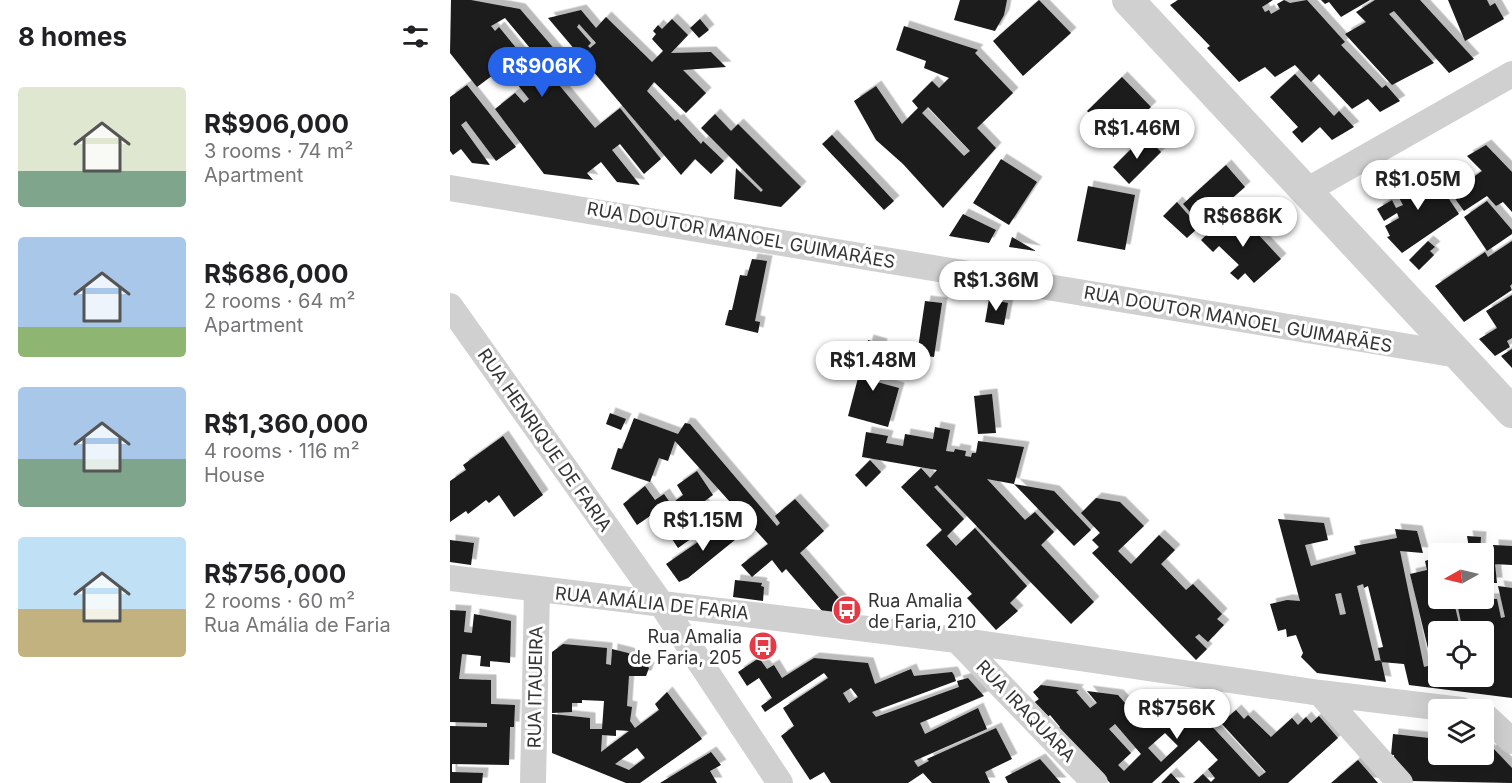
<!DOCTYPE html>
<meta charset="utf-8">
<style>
body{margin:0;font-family:Inter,sans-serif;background:#f2f2f2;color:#202124;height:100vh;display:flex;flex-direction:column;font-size:22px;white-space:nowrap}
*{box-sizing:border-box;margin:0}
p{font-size:20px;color:#757577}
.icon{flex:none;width:33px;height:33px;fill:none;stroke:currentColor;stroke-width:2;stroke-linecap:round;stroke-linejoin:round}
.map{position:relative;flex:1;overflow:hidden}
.drawer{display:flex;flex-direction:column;background:#fff;width:450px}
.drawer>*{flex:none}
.needle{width:39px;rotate:262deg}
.fabs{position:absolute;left:978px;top:543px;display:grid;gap:12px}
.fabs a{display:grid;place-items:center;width:66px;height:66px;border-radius:6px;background:#fff;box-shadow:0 6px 24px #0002;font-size:30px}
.price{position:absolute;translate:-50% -51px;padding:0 14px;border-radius:21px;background:#fff;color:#222;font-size:20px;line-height:39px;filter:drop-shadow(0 2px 3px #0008)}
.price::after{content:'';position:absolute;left:50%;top:36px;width:18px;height:14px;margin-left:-9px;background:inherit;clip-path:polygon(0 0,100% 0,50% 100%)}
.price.current{background:#2563eb;color:#fff}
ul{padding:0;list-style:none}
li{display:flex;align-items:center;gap:18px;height:150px;padding:0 18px}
li span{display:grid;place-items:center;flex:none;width:168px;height:120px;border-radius:6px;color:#555}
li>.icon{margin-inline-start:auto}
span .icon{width:72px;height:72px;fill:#fffc;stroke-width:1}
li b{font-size:26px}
h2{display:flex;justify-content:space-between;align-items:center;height:72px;padding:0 18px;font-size:26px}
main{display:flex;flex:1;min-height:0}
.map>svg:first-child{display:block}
</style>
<main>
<section class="drawer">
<h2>8 homes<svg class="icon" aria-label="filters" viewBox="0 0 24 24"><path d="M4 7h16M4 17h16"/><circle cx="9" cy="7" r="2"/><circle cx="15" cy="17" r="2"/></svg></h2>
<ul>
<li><span style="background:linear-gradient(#dfe7d0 70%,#7fa58c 0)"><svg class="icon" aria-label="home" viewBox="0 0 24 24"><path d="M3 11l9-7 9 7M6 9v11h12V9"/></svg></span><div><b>R$906,000</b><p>3 rooms · 74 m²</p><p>Apartment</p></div></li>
<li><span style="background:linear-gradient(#a9c7e8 75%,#8fb573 0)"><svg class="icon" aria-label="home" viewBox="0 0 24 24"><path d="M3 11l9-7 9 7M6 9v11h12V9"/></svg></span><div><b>R$686,000</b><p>2 rooms · 64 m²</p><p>Apartment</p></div></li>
<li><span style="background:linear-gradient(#a9c7e8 60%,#7fa58c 0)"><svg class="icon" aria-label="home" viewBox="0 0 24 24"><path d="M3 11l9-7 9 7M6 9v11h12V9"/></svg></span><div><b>R$1,360,000</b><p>4 rooms · 116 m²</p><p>House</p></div></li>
<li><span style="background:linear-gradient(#bfe0f5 60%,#c2b280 0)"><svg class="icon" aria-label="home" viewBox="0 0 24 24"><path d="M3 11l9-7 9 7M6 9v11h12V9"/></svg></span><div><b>R$756,000</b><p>2 rooms · 60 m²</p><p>Rua Amália de Faria</p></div></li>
</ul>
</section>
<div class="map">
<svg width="1062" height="783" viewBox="0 0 1062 783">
<defs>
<filter id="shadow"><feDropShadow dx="5.5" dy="-5.5" stdDeviation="0" flood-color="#0004"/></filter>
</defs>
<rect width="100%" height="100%" fill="#fff"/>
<path fill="#1a1a1a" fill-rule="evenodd" filter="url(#shadow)" d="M1,0H21L70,9L119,66L105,78L55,18L41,26L45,31L49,27L76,60L72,64L87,82L99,73L145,128L170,108L211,159L194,174L170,144L162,150L190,185L167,182L151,162L137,173L143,180L94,174L45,109L65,93L74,103L79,99L63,79L56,83L47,72L27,87L0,53Z
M510,0H557L554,15L545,31L504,20Z
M589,0L621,33L573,76L543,41Z
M728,0H823L812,7L815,12L819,10L821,14L830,9L827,4L834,0L840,3L857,0L895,42L891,45L932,88L936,85L950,101L930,112L918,99L902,109L869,74L861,82L845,65L825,77L815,67L789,82L757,48L760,46L720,5Z
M871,0H920L891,17L879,2L875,4Z
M925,0H970L1024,59L999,73L944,11L939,14L984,63L942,85L895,34L916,22L906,12Z
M998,0H1037L1040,6L1045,3L1054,19L1015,41Z
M131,10L146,28L156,17L202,62L213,51L202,39L206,34L203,31L208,25L212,29L222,19L238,35L221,53L261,52L276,67L233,70L256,93L236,113L204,82L197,91L225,121L228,119L251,144L253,141L274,161L261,174L245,159L231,175L98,18ZM129,24L146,43L140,48L138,46L141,43L127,27Z
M250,19L259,30L249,38L240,28Z
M454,26L528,50L525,53L563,93L527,128L546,148L493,208L453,164L426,140L404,101L426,86L452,124L468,108L462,101L482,81L489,88L499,78L474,68L476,61L446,50ZM478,107L520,151L514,156L472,113Z
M845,74L884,116L889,111L904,127L882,140L870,127L852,143L842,132L848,127L820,97Z
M672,77L701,107L665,141L637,111Z
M17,85L66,147L46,161L16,121L11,125L40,165L22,163L11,149L3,155L0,151V97Z
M265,114L281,131L288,124L351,187L331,207L284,199L286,168L311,192L313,190L251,128Z
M382,135L444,201L434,210L372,144Z
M695,135L711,152L679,184L663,167Z
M1036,145L1062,172V212L1053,202L1046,206L1037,196L1014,211L1001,193L1032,171L1017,156Z
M551,159L587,182L559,225L523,203Z
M776,165L795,187L752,225L733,204Z
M979,169L1009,214L952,253L937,237L940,236L935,226L949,218L947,213L934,221L927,209L942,200L946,208L953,205L944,189Z
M638,186L685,195L675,250L627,241Z
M1037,201L1062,230V234L1037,251L1014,217Z
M727,202L749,227L737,238L713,216Z
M513,214L546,230L539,243L499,236Z
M789,214L831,259L804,283L795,273L788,280L780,273L789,265L769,246L763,252L751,240L774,218L780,224Z
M562,237L586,251L559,247Z
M978,241L985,247L980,251L984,255L969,270L959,260Z
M1062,241V284L1060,286L1062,290L1014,322L985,286L1035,252L1038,257Z
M302,259L317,261L305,321L310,322L308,333L275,325L279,310H282L290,275L297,276Z
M1062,295V338L1057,341L1060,347L1045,356L1029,339L1047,328L1036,311Z
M539,299L558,303L554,325L535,322Z
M475,301L492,303L484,357L467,355Z
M418,340L432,344L424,373L418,371L416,379L449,388L438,427L398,416Z
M1062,349V368L1051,356Z
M542,394L546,433L528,434L524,396Z
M160,413L176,419L171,430L156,424Z
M184,418L228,434L235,423L240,424L327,526L330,523L325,516L345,499L374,531L350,553L404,615L373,612L336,569L332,573L322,560L302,577L291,565L318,544L225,441L218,461L209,458L200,482L161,469L168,448L172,449Z
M485,427L500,430L496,451L504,452L505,449L516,451L515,456L521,457L522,453H526L528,441L574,447L564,484L604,491L641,530L624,546L564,484L537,479L575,520L585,512L604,532L591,545L644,602L621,624L487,485L484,487L514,519L497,536L506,546L525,528L577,586L560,603L568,611L546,630L517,598L522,594L476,545L492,530L451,487L471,468L480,478L487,470L412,457L416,432L438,436L436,443L453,446L455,434L483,439Z
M53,436L93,495L64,517L49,495L39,503L36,500L18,514L16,511L0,522V481L16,470L13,465Z
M420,460L431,472L416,487L405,475Z
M247,471L263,495L252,503L266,521L228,548L216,530L219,528L210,516L207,519L203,514L187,525L173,504L195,486L205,500L214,494L221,504L233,495L227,485Z
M646,498L670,502L694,526L668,551L681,564L709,535L725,550L711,564L736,590L743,584L772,614L767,619L774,625L758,642L749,634L745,637L757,649L746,660L642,553L649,547L642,540L650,533L631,513Z
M828,519L874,523L878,540L855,545L861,566L906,554L904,546L947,538L945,529L967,531L973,553L950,551L974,667L982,665L960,574L977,570L975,561L984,558L988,577L979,580L982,594H988V598H1003L1011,632H988V676H1034V632H1013L1006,598L1047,599L1051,618L1055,617L1048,586L1062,588V698L959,685L954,664L931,662L928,648L933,647L918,586L914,588L913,584L907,586L925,661L931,660L936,682L867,673L851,657L853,653L846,635L837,637L836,629L828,631L820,604L837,600L850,601ZM891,593L896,614L890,615L885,594Z
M280,520L291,535L238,578L229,582L216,564Z
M1017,536L1031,537L1030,554H1020Z
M0,540L24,543L21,565L0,562Z
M1043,545L1062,546V565L1044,564Z
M1034,563L1045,564L1047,583H1034Z
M285,580L312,583L311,586L314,587L313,601L283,597Z
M0,610L16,611L14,632L22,633L24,614L61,621L60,663L40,661V667L30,666L31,656L12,654L9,679L41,680V704L65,705L64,727H60L59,765L2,764V772L33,773L32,783H0V726L37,727V723L0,722Z
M113,644L157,648L156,664L161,665L162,649L178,653L192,660L199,668L196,676H179L177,706L182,707L180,721L185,728L209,710L205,704L217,692L252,739L190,783H176L102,753V714L140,718V729H152L154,701L132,700V703H122V712L102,713V652ZM166,730L179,731L151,752L152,735L166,736ZM187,748L195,758L179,770L165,764Z
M309,658L317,669L324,665L332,678L364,658L418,663L425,684L461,669L464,676L502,672L504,675L506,681L422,712L426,717L509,687L507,681L518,678L534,696L470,723L475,734L528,708L537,729L464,761L468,767L479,761L477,759L546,728L562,759L535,772L540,783H482L473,773L458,783H381L374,772L360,780L331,736L344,726L333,708L378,678L374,673L315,712L311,706L322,698L309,678L297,686L288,672ZM401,688L408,697L399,703L393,693Z
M591,685L629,690L626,692L640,708L647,703L637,691L668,695L695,726L720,705L728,716L742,705L809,777L816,772L771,723L786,710L794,719L798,715L821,737L842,718L848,725L856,717L861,723L869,716L888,738L838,783H743L753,774L761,782L765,778L758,769L768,760L749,740L702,783H660L629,749L603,734L610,727L600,715L595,719L582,704L589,699L583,692ZM665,724L691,754L674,771L668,765L681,753L659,729ZM715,733L728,746L711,762L698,748Z
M943,734L988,739V754H1034V744L1040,751L1043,748L1062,768V783L961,781L962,778H955L944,764V755H941Z
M261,752L271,765L260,771L267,783H210Z
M590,759L611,783H558L555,777Z
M908,760L928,783H881Z
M721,773L730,783H711Z"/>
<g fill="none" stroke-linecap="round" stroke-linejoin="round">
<path stroke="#d0d0d0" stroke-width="26" d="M0,188L1008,355
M856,191L1062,74
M0,306L210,602L330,783
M0,578L507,640L870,693L1011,710
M507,640L645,783
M870,693L950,783
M1034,715L1062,741
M83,783L87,590"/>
<path stroke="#d0d0d0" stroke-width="32" d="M678,0L1062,412"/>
</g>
<defs>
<g id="bus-disc" transform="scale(1.5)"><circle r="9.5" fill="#e63946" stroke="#fff"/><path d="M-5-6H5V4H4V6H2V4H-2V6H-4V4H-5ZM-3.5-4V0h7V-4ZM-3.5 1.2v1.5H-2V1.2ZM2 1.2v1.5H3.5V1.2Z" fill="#fff"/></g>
</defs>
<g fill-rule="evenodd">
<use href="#bus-disc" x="397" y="610"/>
<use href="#bus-disc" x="313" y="646"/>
</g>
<g text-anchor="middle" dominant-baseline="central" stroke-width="6" stroke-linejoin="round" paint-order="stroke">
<g font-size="18" fill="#333" stroke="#fff">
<text transform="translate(291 235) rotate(10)">RUA DOUTOR MANOEL GUIMARÃES</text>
<text transform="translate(788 319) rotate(10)">RUA DOUTOR MANOEL GUIMARÃES</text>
<text transform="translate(95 440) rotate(55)">RUA HENRIQUE DE FARIA</text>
<text transform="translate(202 603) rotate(6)">RUA AMÁLIA DE FARIA</text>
<text transform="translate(85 687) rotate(-89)">RUA ITAUEIRA</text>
<text transform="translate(576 711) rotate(46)">RUA IRAQUARA</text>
</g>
<g font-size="18" fill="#333" stroke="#fff" text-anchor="start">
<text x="418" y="600">Rua Amalia<tspan x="418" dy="21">de Faria, 210</tspan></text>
<text x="292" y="636" text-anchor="end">Rua Amalia<tspan x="292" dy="21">de Faria, 205</tspan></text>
</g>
</g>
</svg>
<div class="fabs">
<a><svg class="needle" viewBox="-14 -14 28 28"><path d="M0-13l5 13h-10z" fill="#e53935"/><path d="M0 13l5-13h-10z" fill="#757577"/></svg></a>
<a><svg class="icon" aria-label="locate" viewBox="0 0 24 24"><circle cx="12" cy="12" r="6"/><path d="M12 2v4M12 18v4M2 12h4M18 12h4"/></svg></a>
<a><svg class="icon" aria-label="layers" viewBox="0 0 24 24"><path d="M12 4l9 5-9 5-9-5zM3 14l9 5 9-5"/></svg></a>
</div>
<b class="price current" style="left:92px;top:98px">R$906K</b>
<b class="price" style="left:687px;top:160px">R$1.46M</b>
<b class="price" style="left:968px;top:211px">R$1.05M</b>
<b class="price" style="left:793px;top:248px">R$686K</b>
<b class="price" style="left:546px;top:312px">R$1.36M</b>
<b class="price" style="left:423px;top:392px">R$1.48M</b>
<b class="price" style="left:253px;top:552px">R$1.15M</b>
<b class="price" style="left:727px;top:740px">R$756K</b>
</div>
</main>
